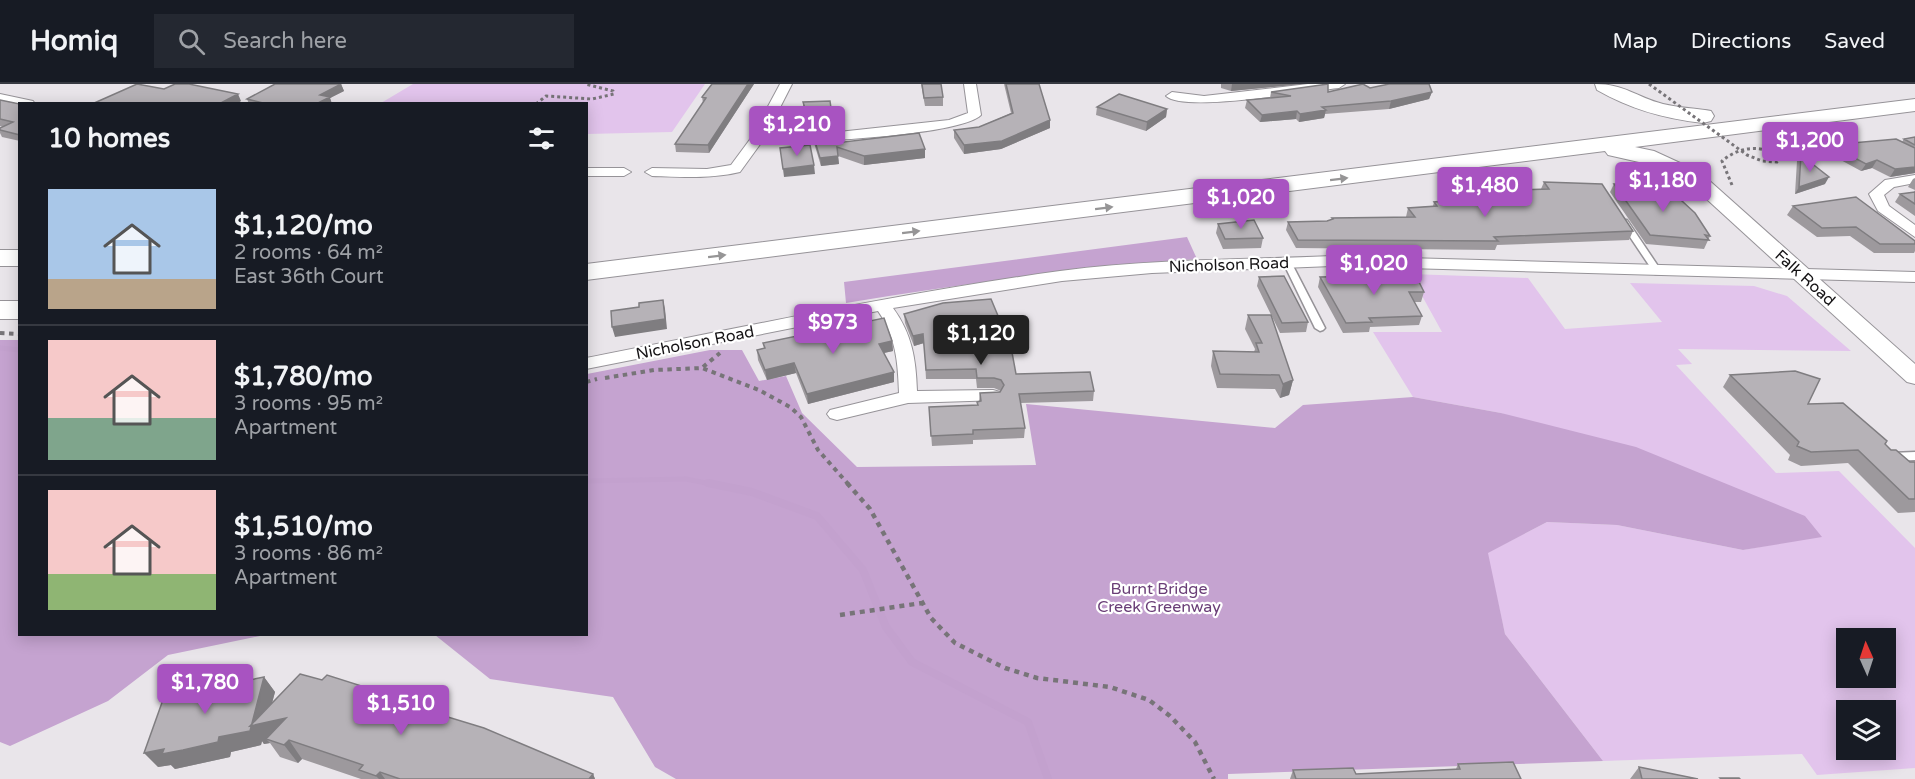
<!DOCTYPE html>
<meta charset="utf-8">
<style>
body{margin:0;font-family:"Varela Round",sans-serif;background:#242831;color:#f1f3f6;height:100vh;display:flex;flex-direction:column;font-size:22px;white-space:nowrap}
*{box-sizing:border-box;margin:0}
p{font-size:20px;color:#9ea1a6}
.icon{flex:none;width:33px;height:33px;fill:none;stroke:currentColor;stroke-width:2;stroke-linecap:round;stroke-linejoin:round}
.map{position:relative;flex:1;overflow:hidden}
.side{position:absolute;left:18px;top:18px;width:570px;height:534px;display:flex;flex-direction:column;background:#171b24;border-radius:0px;box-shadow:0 3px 15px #0003}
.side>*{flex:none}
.needle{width:39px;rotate:357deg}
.controls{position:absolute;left:1836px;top:544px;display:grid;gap:12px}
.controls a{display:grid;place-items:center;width:60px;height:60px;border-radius:0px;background:#171b24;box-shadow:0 3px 15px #0003;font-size:30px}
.price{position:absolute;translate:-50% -51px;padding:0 14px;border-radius:6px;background:#a853c1;color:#fff;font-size:20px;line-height:39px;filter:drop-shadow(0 2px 3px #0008)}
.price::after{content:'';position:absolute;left:50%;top:36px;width:18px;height:14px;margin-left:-9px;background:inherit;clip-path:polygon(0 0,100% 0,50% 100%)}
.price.selected{background:#222;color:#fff}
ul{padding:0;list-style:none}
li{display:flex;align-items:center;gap:18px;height:150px;padding:0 30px}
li+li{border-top:2px solid #363941}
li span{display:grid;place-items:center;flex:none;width:168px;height:120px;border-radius:0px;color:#555}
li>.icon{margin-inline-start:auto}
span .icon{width:72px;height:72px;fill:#fffc;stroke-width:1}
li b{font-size:26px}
h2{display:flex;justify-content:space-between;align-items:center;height:72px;padding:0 30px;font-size:26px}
header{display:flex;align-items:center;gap:36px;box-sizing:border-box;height:84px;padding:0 30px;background:#171b24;border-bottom:2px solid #363941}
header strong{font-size:28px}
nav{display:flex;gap:33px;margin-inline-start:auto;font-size:21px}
.search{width:420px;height:54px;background:#242831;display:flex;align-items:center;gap:15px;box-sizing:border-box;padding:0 21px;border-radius:0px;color:#9ea1a6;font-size:22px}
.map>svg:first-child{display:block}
</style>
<header>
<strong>Homiq</strong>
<div class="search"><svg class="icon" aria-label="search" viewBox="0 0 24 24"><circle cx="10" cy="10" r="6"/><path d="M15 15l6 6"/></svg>Search here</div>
<nav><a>Map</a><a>Directions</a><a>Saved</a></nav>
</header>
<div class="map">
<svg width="1915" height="695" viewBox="0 0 1915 695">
<rect width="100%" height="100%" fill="#e9e5ea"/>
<path fill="#e2c4ec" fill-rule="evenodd" d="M413,0H705L672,48L587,50L586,20L381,19Z
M1410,190L1528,194L1565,245L1662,238L1630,199L1754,202L1787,212L1851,267L1678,265L1692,280L1676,281L1776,389L1839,387L1915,464V684L1817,691L1802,670L1603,677L1505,550L1487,469L1547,438L1617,441L1743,466L1821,452L1501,329L1413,313L1373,248H1442ZM1846,555H1886V594H1846ZM1846,627H1886V666H1846Z"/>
<path fill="#c5a3d0" d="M1187,153L1197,175C1079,183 963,200 846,219L844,198Z
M0,256H19L20,550L265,551L168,571L108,617L10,662L0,658Z
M710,266H742L759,297L786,292L802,329L857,383L1036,381L1026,320L1275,344L1303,321L1413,313L1501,329L1636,363L1805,432L1822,453L1743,466L1617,441L1547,438L1488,469L1505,550L1603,677L1228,690V695H676L655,683L613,613L490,595L435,551L586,550L587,290Z"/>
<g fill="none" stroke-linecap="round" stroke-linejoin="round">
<path stroke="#c3a1ce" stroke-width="5" d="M0,264L20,266
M586,397L686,395L716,401"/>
<path stroke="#c3a1ce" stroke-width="8" d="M708,399L752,408L817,432L863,486L886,543L912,578L1028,638L1048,695"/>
<g stroke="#969398" stroke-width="3">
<path id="service" d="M1621,136H1627L1662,188L1661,190H1655L1620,138Z
M1287,175L1291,178L1325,244L1323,246L1320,247L1315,244L1283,178Z
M1915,368V376L1891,377L1886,373L1891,369Z"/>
</g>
<g stroke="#969398" stroke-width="2">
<path id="minor" d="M780,0H792L766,51H811L949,36L968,29L964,0H976L981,31C960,52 797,59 761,59L740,88C711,95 681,93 652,92L645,88L652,84L707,85L731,81L751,54Z
M1308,0H1345L1339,4C1309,7 1184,29 1166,12L1172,8L1204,12Z
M0,10L33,17L35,20H20V22L0,18Z
M586,84H624L631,88L624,92H586Z
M1915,91V99L1894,103L1884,111L1889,122L1915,141V153L1878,127L1869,110L1885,96Z
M1332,172L1915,188V198L1332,182L1152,189L1062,197L893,224C912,250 916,275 917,307L993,306L1000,308L1002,312L1000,316L908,319L837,336L830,334L827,330L830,326L899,309C898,278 896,253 878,227L586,285V274C744,243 901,209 1060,187C1150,175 1242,176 1332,172Z"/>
</g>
<g stroke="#969398" stroke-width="2">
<path id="tertiary" d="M1696,89L1703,91L1915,280V300L1907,298L1689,99L1687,95L1689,91Z"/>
</g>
<g stroke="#969398" stroke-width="2">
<path id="motorway" d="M1595,0C1625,0 1636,13 1663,20C1679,24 1695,24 1711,27L1714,32L1711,37L1703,39C1665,35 1630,25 1597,6Z
M1915,15V27L1635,63L1654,67L1704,90L1708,95L1704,100L1696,102L1639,78L1608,71L1605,67L586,196V180Z
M0,166H20V182H0Z
M0,217H20V235H0Z"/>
</g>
<path stroke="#777478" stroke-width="3" stroke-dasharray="3 3" stroke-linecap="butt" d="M536,20L546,12L592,15L614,10L613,7L585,0
M1732,101L1722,77C1739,63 1757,61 1777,70"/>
<path stroke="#777478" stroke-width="4" stroke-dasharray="4.5 4.5" stroke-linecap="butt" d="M0,249L20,250
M703,283L720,269
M605,294L654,286L702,284L759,306L790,323L801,333L818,366L849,401
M586,298L597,295"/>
<path stroke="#777478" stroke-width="4.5" stroke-dasharray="5 5" stroke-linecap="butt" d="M847,399L870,425L931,534L955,559L1005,584L1037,594L1110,603L1149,616L1170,632L1195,658L1214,695
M840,531L922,519"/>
<use href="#service" fill="#fff" fill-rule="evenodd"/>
<use href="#minor" fill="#fff" fill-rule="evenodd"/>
<use href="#tertiary" fill="#fff" fill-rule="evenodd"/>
<use href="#motorway" fill="#fff" fill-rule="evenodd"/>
<path stroke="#777478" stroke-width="3" stroke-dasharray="3 3" stroke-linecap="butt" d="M1649,0L1747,71L1762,77L1777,78L1781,75L1777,70"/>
</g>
<path fill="#9d999d" d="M341,0L344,7L330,14L332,20H249L247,15Z
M712,0H754L709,69L676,68L675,60L703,19L702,13Z
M921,0H941L943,13V22H925Z
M1004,0H1039L1050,36V44L1001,65L964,70L954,54V46L979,43L1011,29Z
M1221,0H1302L1231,7L1221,4Z
M1271,8H1432L1429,15L1389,25L1325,30L1324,34L1299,38L1296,35L1260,38L1245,24L1247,16L1270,14Z
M0,16L20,20V57L2,53L0,49V44L3,43L0,42Z
M803,18L833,38L834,46L811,49L803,27Z
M1097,23L1167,25L1166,33L1146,47L1096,31Z
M813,51L836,59L925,65V74L864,81L838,72L839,80L821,82L814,59Z
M1915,53V89L1890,93L1872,84L1861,87L1826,68L1830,61L1902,58L1904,55Z
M1801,71L1825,100L1795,110L1797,77Z
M1915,94V106L1908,103L1913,95Z
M1544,98L1633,147L1629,156L1497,161L1495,166L1296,164L1286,146L1288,138L1327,137L1332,136V134L1406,133L1408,124L1433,122L1434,118L1515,111L1517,106L1541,105Z
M1614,100L1639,105L1710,152L1704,165L1646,160L1610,108Z
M1915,106V132L1895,118L1900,110L1914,108Z
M1793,122L1915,157V167L1914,169H1874L1850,152L1817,153L1787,131Z
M1218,140L1263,154L1261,164L1223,165L1216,149Z
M1366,187L1424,208L1421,218H1414L1422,232L1419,241L1370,243L1369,248L1343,249L1318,203L1320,193L1365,192Z
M1259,193L1308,238L1306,248L1280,249L1257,202Z
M904,230L1016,290L1094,307L1093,317L1020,319L1025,344L1024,354L973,356V360L932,362L929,323L977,321L979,318L980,309L1000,308L1001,307L994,304H977L976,295H926L924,259L914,262L905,239Z
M1248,231L1293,296L1289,311L1280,314L1275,305L1217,304L1211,282L1213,267L1254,268L1255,265L1245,245Z
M892,257L893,267L884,269L894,288V298L808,320L796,289L767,296L758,276L757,266L764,264L763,259Z
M1730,291L1808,320L1885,360L1891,366L1910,378H1915V428L1898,429L1848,379L1801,382L1788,376L1790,371L1723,303Z
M264,593L275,608L272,619L322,596L434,629L593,690L595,695H361L302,675L298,679L280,673L270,659L264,660L262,657L261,661L231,668L230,673L175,685L171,681L158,683L239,598Z
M1458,680L1521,695H1290L1293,686L1356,690L1456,685Z
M1639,683L1698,695H1630Z"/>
<path fill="#7f7d80" d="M341,0L344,7L330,14L332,20H316L320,11Z
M748,0H754L709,69L708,61Z
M1232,0H1302L1231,7Z
M1432,8L1429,15L1389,25L1391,17Z
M238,10L241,17L237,20H219Z
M1167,25L1166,33L1146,47L1147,38Z
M1326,26L1324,34L1299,38L1300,30Z
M1297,27L1296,35L1260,38L1262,31Z
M1050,36V44L1001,65L964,70V61Z
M833,38L834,46L811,49L810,40Z
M925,65V74L864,81V72Z
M838,72L839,80L821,82L820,74Z
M1877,76L1872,84L1861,87L1866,80Z
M814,81L815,90L784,93L783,85Z
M1915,83V89L1890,93L1895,85Z
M1829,93L1825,100L1795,110L1799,103Z
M663,216L665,225L667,245L615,253L612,243Z
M923,250L924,259L914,262L913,252Z
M892,257L893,267L879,270V260Z
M794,279L796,289L767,296L765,286Z
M894,288V298L808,320L807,310Z
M1293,296L1289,311L1280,314L1283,300Z
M264,593L275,608L267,638L286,634L266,655L270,659L264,660L262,657L261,661L231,668L230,673L175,685L171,681L158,683L144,669L219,653Z
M289,656L302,675L298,679L284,661Z
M380,688L385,695H379L376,692Z
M593,690L595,695H589Z"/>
<path fill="#b6b2b7" stroke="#7f7d80" stroke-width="1.5" d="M137,0L164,5L175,0H189L238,10L219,20H142L138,19L135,20H92Z
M275,0H341L320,11L330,13L316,20H267L247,15Z
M712,0H748L708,61L675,60L706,14L702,13Z
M922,0H941L943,13L924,14Z
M1006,0H1039L1050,36L1002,57L964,61L954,46L979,43L1013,29Z
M1328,0V8L1363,0L1370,4L1389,0H1429L1432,8L1391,17L1322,23L1326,26L1300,30L1297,27L1262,31L1247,16L1291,12L1271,8Z
M1119,10L1167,25L1147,38L1097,23Z
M0,16L20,20V51L0,46V44L13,38L0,35Z
M830,17L833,38L810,40L803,18Z
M919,49L925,65L864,72L837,63L838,72L820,74L813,51L835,50L836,59Z
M1915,53V61L1904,55Z
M1896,55L1915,64V83L1895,85L1877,76L1866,80L1830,61Z
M810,61L814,81L783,85L780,64Z
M1801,71L1829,93L1799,103Z
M1544,98L1602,100L1633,147L1494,153L1498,157L1298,156L1288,138L1327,137L1333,135L1332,134L1415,133L1408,124L1437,122L1434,118L1521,111L1517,106L1549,105Z
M1614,100L1635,101L1639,105L1670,106L1695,129L1710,152L1705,151L1709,156L1650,151Z
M1915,108V120L1900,110Z
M1856,113L1915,157V160H1880L1856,143L1822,144L1793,122Z
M1254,136L1263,154L1225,155L1218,140Z
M1366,187L1415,190L1424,208H1409L1422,232L1369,234L1372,238L1346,239L1320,193L1368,192Z
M1284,192L1308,238L1282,239L1259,193Z
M991,215L1011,263L1016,290L1090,288L1094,307L1019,310L1025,344L973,346V350L931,352L929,323L978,321L977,318L981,317L980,309L1000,308L1004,301L1001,296L994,294H977L976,285L926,286L923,250L913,252L904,230L943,219Z
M663,216L665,235L612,243L611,227L639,223V219Z
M1248,231H1271L1293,296L1283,300L1279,291L1220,290L1213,267L1259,268L1256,259H1262Z
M884,234L892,257L879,260L894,288L807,310L794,279L765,286L757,266L765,264L763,259Z
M1795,287L1820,295L1808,320L1843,319L1887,357L1885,360L1891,366H1896L1910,378H1915V415H1909L1858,366L1811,368L1797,362L1799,358L1730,291Z
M300,590L322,596L327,591L431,624L428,627L484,644L593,690L589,695H400L380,688L376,692L359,686L363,681L289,656L284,661L266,655L286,634L250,642Z
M264,593L250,647L219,653L218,658L183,666L162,670L164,665L144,669L164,613L194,607L195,603L237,595L235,599Z
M1513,678L1521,695H1296L1293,686L1353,684L1356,690L1460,685L1458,680Z
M1639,683L1698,695H1642Z
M1720,694H1739L1740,695H1721Z"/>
<defs><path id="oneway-solid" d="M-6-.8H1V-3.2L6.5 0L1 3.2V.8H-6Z" transform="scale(1.5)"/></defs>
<g fill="#969596">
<use href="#oneway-solid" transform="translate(1339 95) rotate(-7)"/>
<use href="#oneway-solid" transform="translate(1104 124) rotate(-7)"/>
<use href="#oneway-solid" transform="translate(911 148) rotate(-7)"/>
<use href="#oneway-solid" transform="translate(717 172) rotate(-7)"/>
</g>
<g text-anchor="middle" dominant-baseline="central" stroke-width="4.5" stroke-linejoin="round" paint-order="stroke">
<g font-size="16" fill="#151315" stroke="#fff">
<text transform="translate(1229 181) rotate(-2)">Nicholson Road</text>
<text transform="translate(1805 194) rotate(42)">Falk Road</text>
<text transform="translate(695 259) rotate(-11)">Nicholson Road</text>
</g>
<g font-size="16" fill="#6a3e77" stroke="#fff">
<text x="1159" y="505">Burnt Bridge<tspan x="1159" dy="18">Creek Greenway</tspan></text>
</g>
</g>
</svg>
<div class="controls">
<a><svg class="needle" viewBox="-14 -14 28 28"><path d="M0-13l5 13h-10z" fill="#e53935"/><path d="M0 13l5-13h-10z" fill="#9ea1a6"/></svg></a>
<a><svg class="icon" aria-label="layers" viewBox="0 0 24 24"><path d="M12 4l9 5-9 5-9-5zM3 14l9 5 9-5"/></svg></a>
</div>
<b class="price" style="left:797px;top:73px">$1,210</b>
<b class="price" style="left:1810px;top:89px">$1,200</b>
<b class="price" style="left:1663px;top:129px">$1,180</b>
<b class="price" style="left:1485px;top:134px">$1,480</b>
<b class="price" style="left:1241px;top:146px">$1,020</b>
<b class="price" style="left:1374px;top:212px">$1,020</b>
<b class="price" style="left:833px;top:271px">$973</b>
<b class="price selected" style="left:981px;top:282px">$1,120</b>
<b class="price" style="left:205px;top:631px">$1,780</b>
<b class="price" style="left:401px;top:652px">$1,510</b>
<section class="side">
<h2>10 homes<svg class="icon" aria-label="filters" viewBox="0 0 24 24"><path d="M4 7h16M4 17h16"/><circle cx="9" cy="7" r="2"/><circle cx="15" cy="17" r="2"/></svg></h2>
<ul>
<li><span style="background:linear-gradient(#a9c7e8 75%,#b9a48a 0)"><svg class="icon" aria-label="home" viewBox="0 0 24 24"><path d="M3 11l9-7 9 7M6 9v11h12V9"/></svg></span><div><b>$1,120/mo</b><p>2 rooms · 64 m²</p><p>East 36th Court</p></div></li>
<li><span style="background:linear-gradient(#f6c9c9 65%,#7fa58c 0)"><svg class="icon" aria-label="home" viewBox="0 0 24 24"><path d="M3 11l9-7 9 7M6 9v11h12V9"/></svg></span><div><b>$1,780/mo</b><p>3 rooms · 95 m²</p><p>Apartment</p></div></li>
<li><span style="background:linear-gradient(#f6c9c9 70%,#8fb573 0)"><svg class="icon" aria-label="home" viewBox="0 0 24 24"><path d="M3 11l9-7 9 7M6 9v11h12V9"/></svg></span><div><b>$1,510/mo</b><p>3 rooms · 86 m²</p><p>Apartment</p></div></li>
</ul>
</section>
</div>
